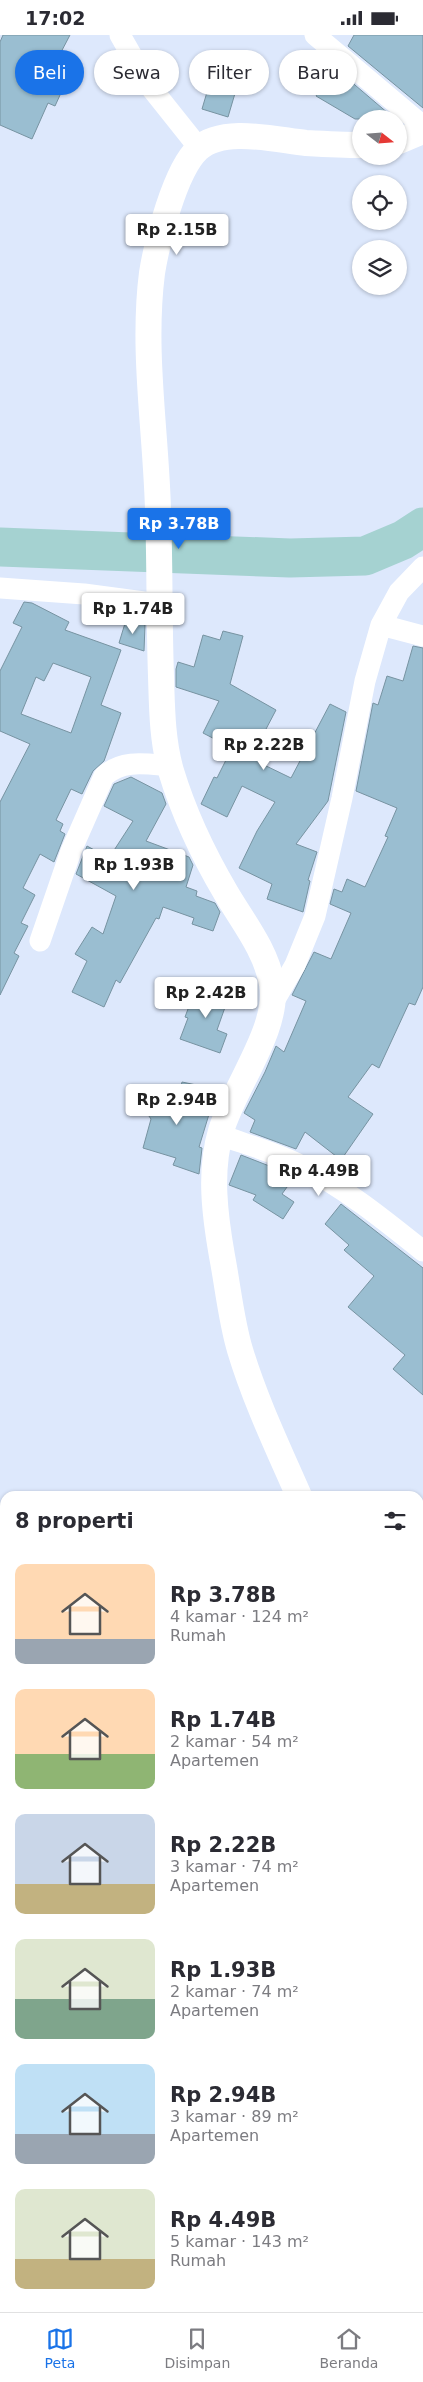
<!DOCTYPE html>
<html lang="id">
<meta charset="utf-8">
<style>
body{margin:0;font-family:"DejaVu Sans",sans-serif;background:#f7f7f7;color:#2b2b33;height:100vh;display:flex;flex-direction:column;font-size:19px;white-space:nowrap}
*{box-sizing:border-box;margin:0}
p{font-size:16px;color:#7c7c81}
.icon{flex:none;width:28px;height:28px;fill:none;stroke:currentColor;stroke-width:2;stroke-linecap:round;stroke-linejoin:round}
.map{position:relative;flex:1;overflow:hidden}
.drawer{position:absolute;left:0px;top:1456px;width:424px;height:821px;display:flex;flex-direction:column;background:#fff;border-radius:15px 15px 0 0;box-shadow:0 1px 4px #0004}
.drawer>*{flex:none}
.hud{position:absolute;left:15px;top:15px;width:394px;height:45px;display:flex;gap:10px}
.needle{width:32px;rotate:107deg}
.buttons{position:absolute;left:352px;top:75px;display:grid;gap:10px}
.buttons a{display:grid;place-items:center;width:55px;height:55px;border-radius:50%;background:#fff;box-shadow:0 1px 4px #0004;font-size:25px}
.price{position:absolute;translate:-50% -42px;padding:0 11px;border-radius:5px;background:#fff;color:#222;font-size:16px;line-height:32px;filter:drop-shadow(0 1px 2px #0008)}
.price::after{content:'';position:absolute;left:50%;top:30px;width:15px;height:11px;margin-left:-8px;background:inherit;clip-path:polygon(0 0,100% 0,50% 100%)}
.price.active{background:#1a73e8;color:#fff}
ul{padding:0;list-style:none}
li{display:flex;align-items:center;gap:15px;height:125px;padding:0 15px}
li span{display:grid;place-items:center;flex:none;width:140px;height:100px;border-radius:10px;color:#555}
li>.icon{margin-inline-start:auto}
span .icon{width:60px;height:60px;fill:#fffc;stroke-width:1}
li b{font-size:21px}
h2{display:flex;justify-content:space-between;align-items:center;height:60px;padding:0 15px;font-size:21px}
.pill{padding:0 18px;border-radius:22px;background:#fff;box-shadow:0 1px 4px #0004;font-size:18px;line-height:45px}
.pill.active{background:#1a73e8;color:#fff}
.status{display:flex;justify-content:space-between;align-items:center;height:35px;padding:0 25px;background:#fff;direction:ltr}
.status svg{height:14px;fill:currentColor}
.menu{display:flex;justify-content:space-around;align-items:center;height:70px;border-top:1px solid #e1e1e2;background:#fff;font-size:14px;color:#7c7c81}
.menu a{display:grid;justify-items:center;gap:2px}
.menu .active{color:#1a73e8}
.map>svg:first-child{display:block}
</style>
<div class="status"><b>17:02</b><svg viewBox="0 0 49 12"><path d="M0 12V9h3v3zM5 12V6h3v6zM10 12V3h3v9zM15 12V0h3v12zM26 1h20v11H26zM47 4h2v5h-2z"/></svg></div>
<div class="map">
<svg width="423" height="2277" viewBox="0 0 423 2277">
<rect width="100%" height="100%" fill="#dde8fc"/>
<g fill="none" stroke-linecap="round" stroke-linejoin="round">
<path stroke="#a5d2d1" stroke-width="39" d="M0,512L290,523L365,521L403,505L423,492"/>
</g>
<path fill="#9abed1" stroke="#7793a1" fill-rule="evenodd" d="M3,0H70L59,21L64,24L54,42L66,47L55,71L48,68L32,104L0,90V7Z
M354,0H423V73L348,11Z
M335,33L389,79L387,84H355L316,61Z
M210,47L236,55L228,82L202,74Z
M24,567L32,568L69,587L65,595L121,615L101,670L121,678L104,726L93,736L82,759L71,754L56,785L63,789L60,796L65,799L54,827L40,819L23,853L35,860L21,888L28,891L14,918L19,921L0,960V767L30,709L0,696V636L22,592L13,588ZM53,628L91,642L71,698L21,679L36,642L44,646Z
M126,585L145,590L144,616L119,608Z
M223,596L243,601L230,649L276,675L265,696L273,700L260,728L291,743L330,669L346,677L328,766L296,809L317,817L308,845L310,846L303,877L267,864L272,849L239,833L257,796L275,767L242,751L227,782L201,769L214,742L217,743L232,713L203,698L219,666L176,652V634L178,627L194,632L203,600L220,605Z
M413,611L423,613V952L415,970L409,968L379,1033L372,1029L348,1062L373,1079L341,1125L305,1097L296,1114L250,1097L255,1085L244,1078L265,1037L276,1011L284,1017L306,966L292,960L314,917L331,924L351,878L330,869L334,854L342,857L347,844L365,852L388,802L385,801L397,773L356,756L373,668L378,670L387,641L403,646Z
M131,742L162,758L166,769L146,806L189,822L193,830L186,852L197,856L196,861L215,868L220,877L213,896L192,889L194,883L163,872L159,884L156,883L120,948L116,945L104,972L72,957L87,926L75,919L92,892L103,899L116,861L76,839L87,811L109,823L133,786L104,771L114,749Z
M197,950L229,961L217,995L227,999L220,1018L180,1004L188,983L185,982Z
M182,1047L206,1052L200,1073L210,1076L199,1112L202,1113L199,1139L173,1130L176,1123L143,1113L151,1084L131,1055L177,1067Z
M241,1120L295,1141L282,1159L294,1167L283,1184L253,1165L256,1160L229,1150Z
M341,1169L423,1233V1360L393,1334L405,1320L348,1272L374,1241L344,1215L349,1210L325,1189Z"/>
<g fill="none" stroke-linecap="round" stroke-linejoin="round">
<path stroke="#fff" stroke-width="21" d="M120,0L148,49L199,113
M315,0L423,91
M0,553L84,559L159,569
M381,590L423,601
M40,906L71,816L104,741C123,724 146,729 170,731
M273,968L295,930L315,881L342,763L365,646L381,590L399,557L423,532
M220,1100C245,1109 271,1116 296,1128C342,1151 382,1183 423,1216
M419,1550L423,1545
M419,2208L423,2211"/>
<path stroke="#fff" stroke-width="26" d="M399,106L423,96
M299,1461C278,1413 255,1365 240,1315C231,1285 228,1252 222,1221C215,1181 209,1136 221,1096C234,1051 280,993 272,949C266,915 243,887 226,858C203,819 184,779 171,736C162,705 162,672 161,641C159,586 160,531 158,475C156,397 142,316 152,238C157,207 175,135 198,114C223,91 276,105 306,108C324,109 343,110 361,110
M61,2277L64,2272"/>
</g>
</svg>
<div class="buttons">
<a><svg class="needle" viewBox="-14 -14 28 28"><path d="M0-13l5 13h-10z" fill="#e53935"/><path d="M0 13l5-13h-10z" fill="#7c7c81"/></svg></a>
<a><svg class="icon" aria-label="locate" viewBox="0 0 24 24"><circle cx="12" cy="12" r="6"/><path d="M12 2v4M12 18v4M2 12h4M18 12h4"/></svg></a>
<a><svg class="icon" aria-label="layers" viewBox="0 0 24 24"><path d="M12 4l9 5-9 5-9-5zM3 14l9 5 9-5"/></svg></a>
</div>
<b class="price" style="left:177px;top:221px">Rp 2.15B</b>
<b class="price active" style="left:179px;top:515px">Rp 3.78B</b>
<b class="price" style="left:133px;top:600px">Rp 1.74B</b>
<b class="price" style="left:264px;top:736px">Rp 2.22B</b>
<b class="price" style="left:134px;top:856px">Rp 1.93B</b>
<b class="price" style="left:206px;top:984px">Rp 2.42B</b>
<b class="price" style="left:177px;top:1091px">Rp 2.94B</b>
<b class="price" style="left:319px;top:1162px">Rp 4.49B</b>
<div class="hud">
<a class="pill active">Beli</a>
<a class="pill">Sewa</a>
<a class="pill">Filter</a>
<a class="pill">Baru</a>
</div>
<section class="drawer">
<h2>8 properti<svg class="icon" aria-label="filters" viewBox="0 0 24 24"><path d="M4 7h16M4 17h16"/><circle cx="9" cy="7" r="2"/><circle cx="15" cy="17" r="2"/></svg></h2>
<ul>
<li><span style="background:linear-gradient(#ffd9b3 75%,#9aa5b1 0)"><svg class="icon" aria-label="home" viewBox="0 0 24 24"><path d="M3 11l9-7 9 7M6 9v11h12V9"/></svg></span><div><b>Rp 3.78B</b><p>4 kamar · 124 m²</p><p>Rumah</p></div></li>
<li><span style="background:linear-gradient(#ffd9b3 65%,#8fb573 0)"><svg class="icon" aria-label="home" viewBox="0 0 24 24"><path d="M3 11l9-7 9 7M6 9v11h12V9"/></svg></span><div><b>Rp 1.74B</b><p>2 kamar · 54 m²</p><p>Apartemen</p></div></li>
<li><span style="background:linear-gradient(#c9d6e8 70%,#c2b280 0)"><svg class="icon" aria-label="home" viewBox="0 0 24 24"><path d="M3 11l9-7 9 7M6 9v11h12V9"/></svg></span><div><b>Rp 2.22B</b><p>3 kamar · 74 m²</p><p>Apartemen</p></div></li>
<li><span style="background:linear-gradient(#dfe7d0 60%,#7fa58c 0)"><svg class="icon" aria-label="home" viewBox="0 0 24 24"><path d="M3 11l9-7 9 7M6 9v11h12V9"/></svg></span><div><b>Rp 1.93B</b><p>2 kamar · 74 m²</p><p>Apartemen</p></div></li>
<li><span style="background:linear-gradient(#bfe0f5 70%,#9aa5b1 0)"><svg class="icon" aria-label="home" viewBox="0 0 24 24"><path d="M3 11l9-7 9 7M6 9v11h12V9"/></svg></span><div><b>Rp 2.94B</b><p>3 kamar · 89 m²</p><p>Apartemen</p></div></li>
<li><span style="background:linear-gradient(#dfe7d0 70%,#c2b280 0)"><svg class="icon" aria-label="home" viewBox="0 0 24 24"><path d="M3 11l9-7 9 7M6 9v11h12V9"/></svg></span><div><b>Rp 4.49B</b><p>5 kamar · 143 m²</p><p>Rumah</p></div></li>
</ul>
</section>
</div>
<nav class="menu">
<a class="active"><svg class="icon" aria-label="map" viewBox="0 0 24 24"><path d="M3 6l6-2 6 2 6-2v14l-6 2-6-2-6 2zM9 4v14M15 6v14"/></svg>Peta</a>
<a><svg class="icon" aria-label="saved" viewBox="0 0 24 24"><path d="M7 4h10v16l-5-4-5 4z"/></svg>Disimpan</a>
<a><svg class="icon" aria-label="home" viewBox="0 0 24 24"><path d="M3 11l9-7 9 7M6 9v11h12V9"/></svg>Beranda</a>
</nav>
